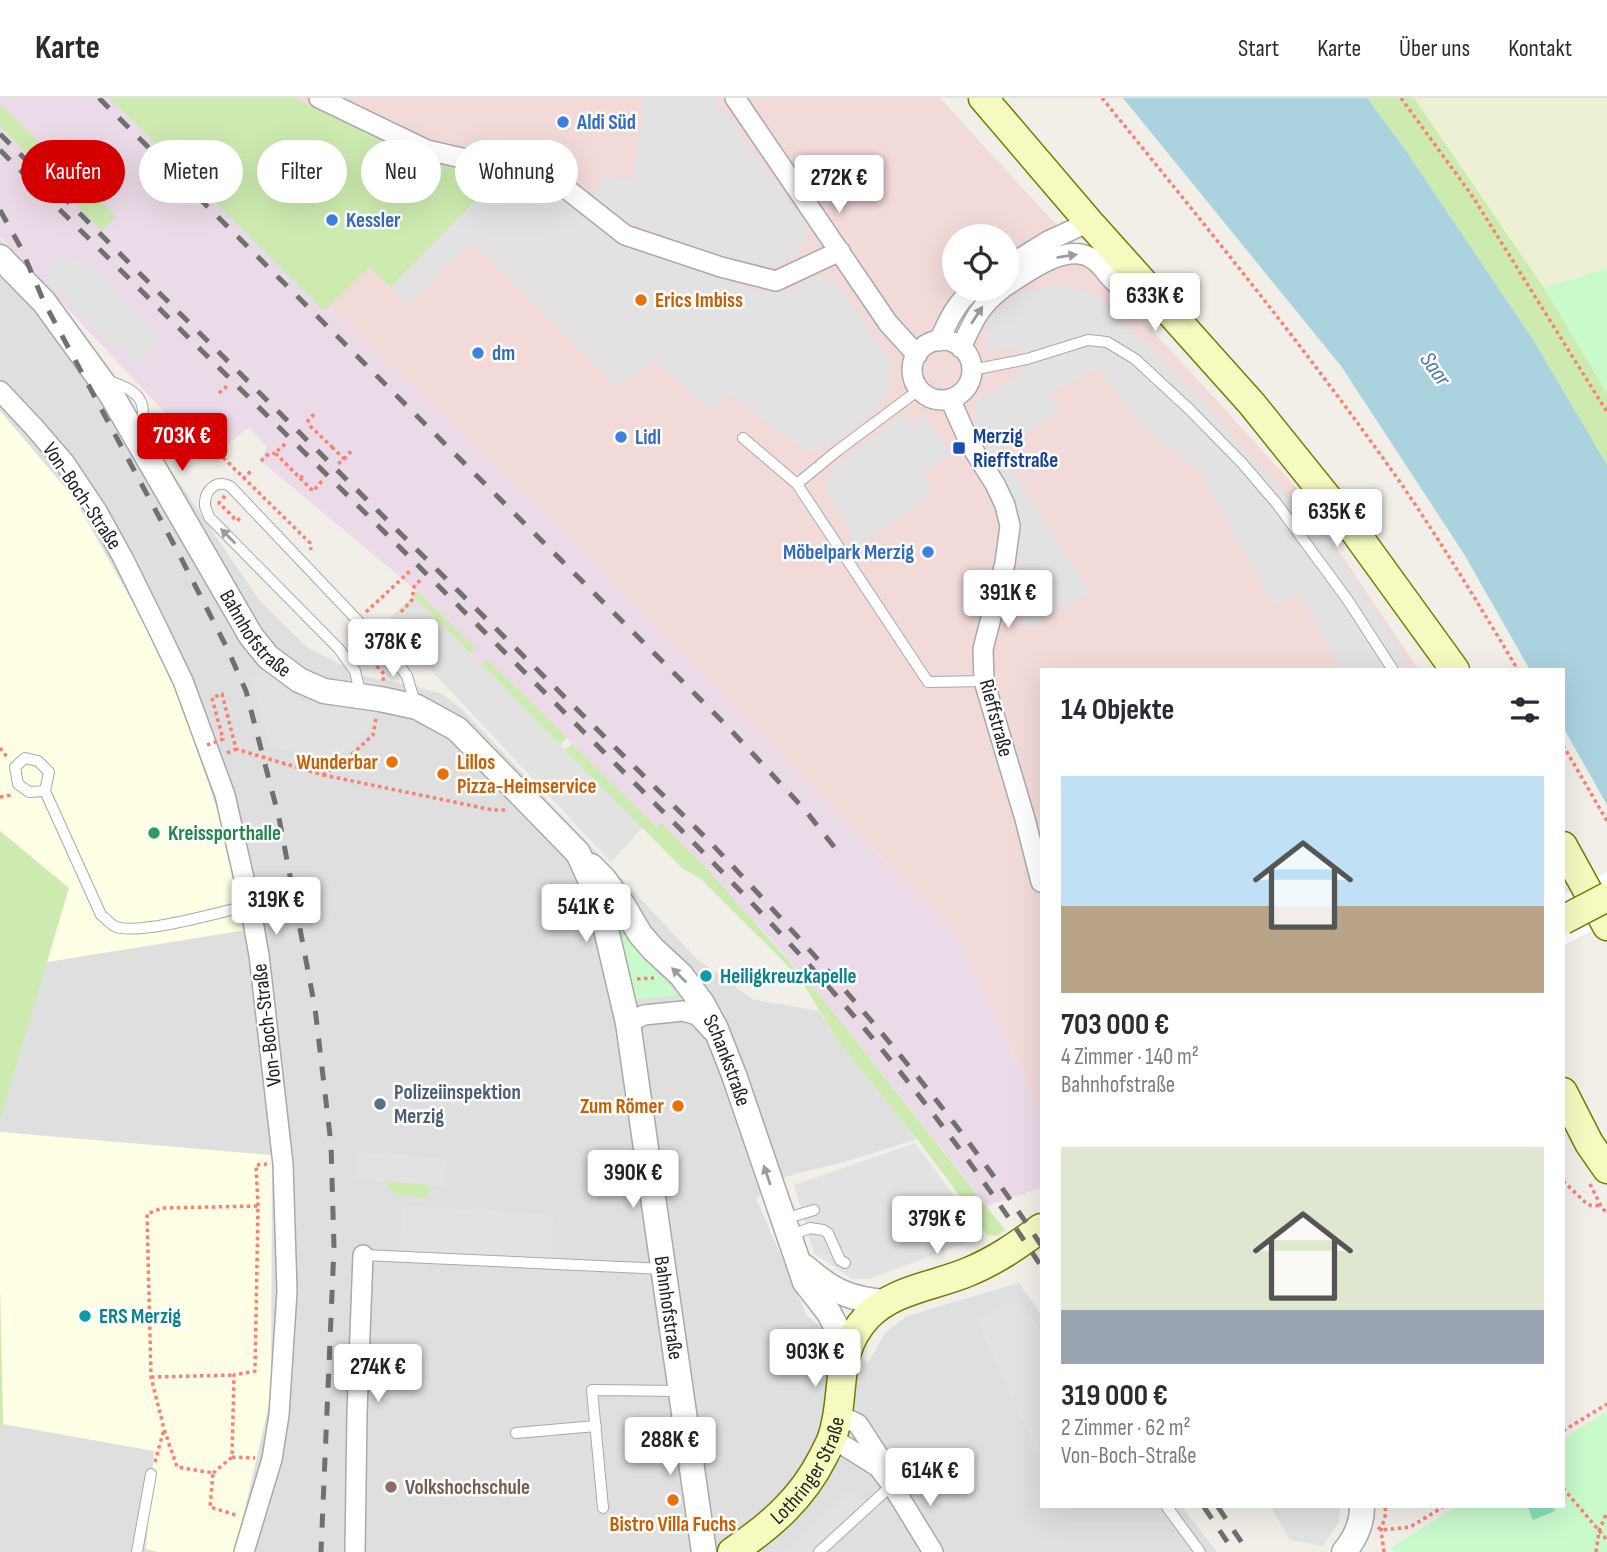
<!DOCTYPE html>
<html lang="de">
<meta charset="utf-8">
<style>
body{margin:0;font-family:"Sofia Sans Condensed",sans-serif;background:#f2f2f3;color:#2b2b33;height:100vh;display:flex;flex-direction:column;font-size:26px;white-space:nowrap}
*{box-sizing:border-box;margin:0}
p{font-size:23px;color:#7c7c81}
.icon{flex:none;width:38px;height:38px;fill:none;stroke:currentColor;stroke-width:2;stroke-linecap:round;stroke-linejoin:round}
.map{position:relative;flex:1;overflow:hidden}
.drawer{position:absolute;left:1040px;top:570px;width:525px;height:840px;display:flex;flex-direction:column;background:#fff;border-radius:0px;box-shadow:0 7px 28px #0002}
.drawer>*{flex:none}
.banner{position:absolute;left:21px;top:42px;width:665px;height:63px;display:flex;gap:14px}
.controls{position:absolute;left:942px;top:126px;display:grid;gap:14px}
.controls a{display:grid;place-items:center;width:77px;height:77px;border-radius:50%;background:#fff;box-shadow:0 7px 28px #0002;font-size:35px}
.price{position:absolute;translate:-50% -60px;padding:0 16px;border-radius:7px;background:#fff;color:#222;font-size:23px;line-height:46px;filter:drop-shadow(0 2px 4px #0008)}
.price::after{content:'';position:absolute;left:50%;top:42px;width:21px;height:16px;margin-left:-10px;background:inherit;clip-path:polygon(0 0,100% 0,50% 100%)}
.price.active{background:#d40000;color:#fff}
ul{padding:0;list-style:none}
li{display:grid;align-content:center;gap:14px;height:371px;padding:0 21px}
li span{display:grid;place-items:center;height:217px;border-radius:0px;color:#555}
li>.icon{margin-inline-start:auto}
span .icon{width:126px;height:126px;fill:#fffc;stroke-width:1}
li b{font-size:30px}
h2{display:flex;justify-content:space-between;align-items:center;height:84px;padding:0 21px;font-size:30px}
.chip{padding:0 24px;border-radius:32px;background:#fff;box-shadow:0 7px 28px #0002;font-size:24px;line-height:63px}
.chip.active{background:#d40000;color:#fff}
header{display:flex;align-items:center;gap:42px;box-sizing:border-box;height:98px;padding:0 35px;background:#fff;border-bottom:2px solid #e1e1e2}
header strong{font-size:33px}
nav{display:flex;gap:38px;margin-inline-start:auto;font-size:24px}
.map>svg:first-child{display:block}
</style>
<header>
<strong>Karte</strong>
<nav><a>Start</a><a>Karte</a><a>Über uns</a><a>Kontakt</a></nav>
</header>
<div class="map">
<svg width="1607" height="1454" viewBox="0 0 1607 1454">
<rect width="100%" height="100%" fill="#f2efe9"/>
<path fill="#e0dfdf" d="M0,141L53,198L259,502L308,550L364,578L417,589L442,596L461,610L697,861L754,902L819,913L839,944L917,1041L848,1063L787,1078L756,1100L807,1218L868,1265L885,1235L907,1218L1019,1185L1041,1216V1409H1182L1217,1454H0V1333L3,1326L0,1190V1022L68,790L0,733Z"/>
<path fill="#f2dad9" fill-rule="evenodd" d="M175,0H940L1294,387L1419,572H1041V1015L956,835L674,549L565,436L321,201ZM954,138H1006V191H954Z"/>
<path fill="#ebdbe8" d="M0,0H175L321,201L565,436L674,549L956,835L1041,1015V1090L987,1108L827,906L768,838L661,726L656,730L488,562L481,567L470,556L475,550L417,493L261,363L267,349L249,330L208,360L0,139Z"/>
<path fill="#ffffe5" d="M0,313L74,400L170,571L232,756L246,832L47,864L68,790L0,733Z
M0,1034L272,1057L271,1298L235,1454H158L146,1451L154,1353L3,1326L0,1190Z"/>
<path fill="#eef0d5" d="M1414,0H1607V170L1544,190Z"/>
<path fill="#cdebb0" d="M110,0H294L408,56L435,67L498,79L391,189L369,169L324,213Z
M1367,0H1414L1544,190L1607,295V367L1534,243L1404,50Z
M0,6L116,119L102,133L0,28Z
M417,493L476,550L470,556L413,498Z
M487,561L567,640L560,647L481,567Z
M572,646L656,729L661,725L708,772L827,906L1005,1132L997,1138L987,1137L966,1106L917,1041L839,944L805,889L785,865L701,781L682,770L565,652Z
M0,733L69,790L0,1022Z
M388,1083L429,1086L427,1100L397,1097L388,1089Z
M0,1190L3,1326L0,1333Z"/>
<path fill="#c8facc" d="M1607,170V295L1544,190Z
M615,813L638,851L656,873L679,897L628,902L608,816Z
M1607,1313V1454H1395L1391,1450L1455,1409H1563V1341Z"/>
<path fill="#88e0be" d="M1528,1409H1553L1555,1413L1533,1422Z"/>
<path fill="#e2e2e2" d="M644,0H715L807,129L806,142L796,154L785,163L770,169H751L631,125L617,118L595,101L602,78L632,82Z
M498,79L542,90L568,105L617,144L761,195L790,194L815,178L834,181L891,264L889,288L878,309L843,339L809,355L730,297L712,313L653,262L618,290L473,144L409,207L391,189Z
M64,157L85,165L110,187L164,241L139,267L117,246L113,249L42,175Z
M1058,187L1094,197L1194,292L1235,341L1324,435L1413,572H1342L1299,497L1274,508L1201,375L1144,330L1098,271L1049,295L1059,315L992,356L976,329L975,303L1023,275L1018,251L988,253V219L1016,197Z
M904,316L911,328L924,317L952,355L922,378L933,394L858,450L825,386L832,371Z
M1005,359L1090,495L1025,532L1022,505L1027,479L1015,459L992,368Z
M413,498L642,730L611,764L386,524Z
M270,574L300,604L374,614L367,634L350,652L331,662L269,648L251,580Z
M915,1045L984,1138L869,1181H852L814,1155L794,1087Z
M358,1054L447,1060L444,1088L356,1081Z
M402,1108L554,1116L551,1163L399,1154Z
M1017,1198L1041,1233V1364L977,1223Z
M847,1395L870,1406L820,1454H786Z
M1271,1409H1340L1339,1424L1323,1448L1290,1442Z"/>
<path fill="#aad3df" d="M1123,0H1367L1404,50L1534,243L1607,367V707L1563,629V572H1530L1464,456L1341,268Z"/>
<path fill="#fff" d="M1607,774V824L1563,848V797Z"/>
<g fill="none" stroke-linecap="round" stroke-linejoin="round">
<g stroke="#a9a9a9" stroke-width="12">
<path id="service" d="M972,272L1027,261L1088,242L1107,244L1135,261L1189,311L1242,365L1277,406L1347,501L1393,572
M109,283C139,293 149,302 140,336
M743,340L797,386L837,353L920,291
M797,386L928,584L984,583
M361,598L355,573L339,551L209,419C208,415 206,412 205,408C204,392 217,380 231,389L396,563L407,578L415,605
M45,693L29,694L18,686L15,669L25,660L38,663L49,674L45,693L101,817C105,820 110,825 114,828C135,839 225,813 250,807
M784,1121L814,1112
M789,1138L810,1130L823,1132L828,1135L840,1162L845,1165
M363,1157L664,1171
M516,1335L596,1328
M1167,1409L1200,1454
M603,1410L592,1292L681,1293
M137,1454L151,1376
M819,1454L892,1387"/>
</g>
<g stroke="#a9a9a9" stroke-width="22">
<path id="minor" d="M319,0L427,52L554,81L625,137L721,169L776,183L840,153
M735,0L888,225L917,257
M1006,169L1048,143L1089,124
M1006,188C1028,174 1069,142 1094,162C1104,169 1110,183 1121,189C1132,195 1145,198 1156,202
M912 272a30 30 0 1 1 60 0a30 30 0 1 1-60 0Z
M939,243C948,223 956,205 973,191
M961,250C972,225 980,207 1002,191
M0,293L33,328L65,365L97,413L123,460L159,533L183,583L225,697L250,807L259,857L283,1066L287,1193L279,1317L272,1361L244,1454
M950,301L971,348L995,386L1005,407L1010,428L1005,465L983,551L984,583L1025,721L1041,784
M628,925L644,917L683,913L697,917L713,934
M837,1316L858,1326L880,1360L886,1374
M832,1340L878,1369L892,1387L933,1454
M355,1454L357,1315L363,1157"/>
</g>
<g stroke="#a9a9a9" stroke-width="27">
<g id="tertiary">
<path id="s1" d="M0,159L44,204L111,296L251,538L268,559L299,582L324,593L380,601L417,609L457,631L578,755L593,788L602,814L628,925L704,1454"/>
<path id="s2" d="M591,768L604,781L623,807L640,836L653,851L681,877L702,905L716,931L734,977L805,1184L829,1215L847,1249"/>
<path d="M805,1169C832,1193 851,1202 887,1204"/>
<path d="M1344,1454C1355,1441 1362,1426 1362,1409"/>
</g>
</g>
<g stroke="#707d05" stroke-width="31">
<g id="secondary">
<path d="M983,0L1089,124L1252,306L1355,434L1455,572"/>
<path d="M1563,748L1607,828"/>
<path d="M1563,994L1589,1045L1607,1071"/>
<path id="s3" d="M732,1454C770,1428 802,1401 823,1359C826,1353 830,1346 832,1340C847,1297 832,1257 867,1219C894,1191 935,1188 968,1174C995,1163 1018,1147 1041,1130"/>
</g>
</g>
<path stroke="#fa8072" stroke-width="3.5" stroke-dasharray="3.5 3.5" stroke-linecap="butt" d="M1102,0C1205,127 1308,253 1402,387C1443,447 1481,510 1518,572
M1401,0L1473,99L1607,314
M219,295L227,288
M307,324L314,316
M310,328L332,349L329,351
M285,346L275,355L300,380L303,378
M332,349L344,361L337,367
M164,352L189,326L310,445L311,452
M344,361L351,353
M261,363L267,357L275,355
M300,380L313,393L322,383
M243,381L253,371
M225,398L219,405L237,423L240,420
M366,514L411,472
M401,514L412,502L414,489L421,481
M409,559L428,541
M367,566L371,562L384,576L383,583
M1563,647L1607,723
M0,650L7,659
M227,655L236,651
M323,677L350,658L373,637L376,620
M323,677L493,712H506
M0,699L12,697
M637,881L654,880
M1563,1083L1588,1107L1601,1108
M1590,1086L1601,1108L1607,1116
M258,1108L256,1067L267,1066
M151,1279L234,1277
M1563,1333L1607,1306
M232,1359L255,1360
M155,1364L164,1331
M213,1375L232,1359L234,1277L255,1273L258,1108L162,1110L147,1116L151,1279L164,1331L177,1369L213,1375L210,1409L236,1417
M1563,1390L1607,1442
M1378,1429L1381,1432L1410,1429L1443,1409
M1384,1454L1381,1432L1386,1415L1385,1409
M1596,1454L1599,1433L1607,1414"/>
<use href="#service" stroke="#fff" stroke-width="10"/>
<use href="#minor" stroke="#fff" stroke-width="19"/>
<use href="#tertiary" stroke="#fff" stroke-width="24"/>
<use href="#secondary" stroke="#f7fabf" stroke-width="28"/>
<path stroke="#707070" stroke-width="5" stroke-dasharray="14 14" stroke-linecap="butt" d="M99,0L727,628L805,712L839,755
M0,36L709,743C829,870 945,1001 1041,1147
M0,52C187,239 375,423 561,611C642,693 724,773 802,859C889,955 970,1059 1041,1168
M0,112L21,150L44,204L180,458L227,550L246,593L279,720L315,910L331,1046L334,1149L321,1454
M1204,1409L1234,1454
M1218,1409L1248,1454"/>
<g stroke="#707d05" stroke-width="31" stroke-linecap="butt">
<path id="secondary-bridge" d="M1563,822L1607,799"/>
</g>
<path stroke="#fa8072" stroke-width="3.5" stroke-dasharray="3.5 3.5" stroke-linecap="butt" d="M207,647L223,641L212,600L222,596L236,651L323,677"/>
<use href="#secondary-bridge" stroke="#f7fabf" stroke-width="28"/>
</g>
<defs><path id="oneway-solid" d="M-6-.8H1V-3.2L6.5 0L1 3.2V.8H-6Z" transform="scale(1.75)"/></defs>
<g fill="#9c9c9c">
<use href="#oneway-solid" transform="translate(1067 158) rotate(-9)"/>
<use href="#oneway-solid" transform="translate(977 217) rotate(-57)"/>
<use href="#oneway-solid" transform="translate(228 438) rotate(-135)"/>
<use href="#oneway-solid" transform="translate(679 877) rotate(-135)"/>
<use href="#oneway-solid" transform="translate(767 1077) rotate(-109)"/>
</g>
<g fill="#3f7fe0" stroke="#fff" stroke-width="2.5">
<circle cx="563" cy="24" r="7"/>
<circle cx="332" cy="122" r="7"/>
<circle cx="478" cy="255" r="7"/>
<circle cx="621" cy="339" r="7"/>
<circle cx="928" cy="454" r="7"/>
</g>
<g fill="#e8710a" stroke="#fff" stroke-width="2.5">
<circle cx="641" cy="202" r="7"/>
<circle cx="392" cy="664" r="7"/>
<circle cx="443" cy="676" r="7"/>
<circle cx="678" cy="1008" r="7"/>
<circle cx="673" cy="1402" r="7"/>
</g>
<rect fill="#1a4fb4" stroke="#fff" stroke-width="2.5" x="952" y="343" width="14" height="14" rx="3.5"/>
<circle fill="#2e9e5b" stroke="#fff" stroke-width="2.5" cx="154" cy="735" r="7"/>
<g fill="#0f9aa8" stroke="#fff" stroke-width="2.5">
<circle cx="706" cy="878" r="7"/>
<circle cx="85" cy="1218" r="7"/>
</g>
<circle fill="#5c6f8a" stroke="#fff" stroke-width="2.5" cx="380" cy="1006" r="7"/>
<circle fill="#8d6e63" stroke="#fff" stroke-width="2.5" cx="391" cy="1389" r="7"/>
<g text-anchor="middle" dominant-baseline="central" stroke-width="5" stroke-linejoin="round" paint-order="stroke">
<g font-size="21" font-weight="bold" fill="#366cbe" stroke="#fff" text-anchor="start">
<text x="577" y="24">Aldi Süd</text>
<text x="346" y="122">Kessler</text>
<text x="492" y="255">dm</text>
<text x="635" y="339">Lidl</text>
<text x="914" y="454" text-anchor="end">Möbelpark Merzig</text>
</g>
<g font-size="21" font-weight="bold" fill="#c56008" stroke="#fff" text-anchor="start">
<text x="655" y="202">Erics Imbiss</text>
<text x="378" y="664" text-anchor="end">Wunderbar</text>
<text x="457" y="664">Lillos<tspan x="457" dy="24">Pizza-Heimservice</tspan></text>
<text x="664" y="1008" text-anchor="end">Zum Römer</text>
<text x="673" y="1426" text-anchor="middle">Bistro Villa Fuchs</text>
</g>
<g font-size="21" font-weight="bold" fill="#164399" stroke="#fff" text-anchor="start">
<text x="973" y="338">Merzig<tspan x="973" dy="24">Rieffstraße</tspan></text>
</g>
<g font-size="21" fill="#222" stroke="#fff">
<text transform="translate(82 398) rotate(56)">Von-Boch-Straße</text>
<text stroke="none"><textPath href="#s1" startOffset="457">Bahnhofstraße</textPath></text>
<text transform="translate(996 620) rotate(75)">Rieffstraße</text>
<text transform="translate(267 927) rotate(-97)">Von-Boch-Straße</text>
<text stroke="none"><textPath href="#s2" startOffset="240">Schankstraße</textPath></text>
<text stroke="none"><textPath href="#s1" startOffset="1328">Bahnhofstraße</textPath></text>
<text stroke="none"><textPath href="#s3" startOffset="114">Lothringer Straße</textPath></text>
</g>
<g font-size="21" font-weight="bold" fill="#27864d" stroke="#fff" text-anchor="start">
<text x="168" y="735">Kreissporthalle</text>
</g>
<g font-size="21" font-weight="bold" fill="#0d838f" stroke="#fff" text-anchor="start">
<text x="720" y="878">Heiligkreuzkapelle</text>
<text x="99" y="1218">ERS Merzig</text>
</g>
<g font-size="21" font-weight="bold" fill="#4e5e75" stroke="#fff" text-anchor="start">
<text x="394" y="994">Polizeiinspektion<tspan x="394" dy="24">Merzig</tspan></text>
</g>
<g font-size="21" font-weight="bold" fill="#785e54" stroke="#fff" text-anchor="start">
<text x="405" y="1389">Volkshochschule</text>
</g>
<g font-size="23" font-style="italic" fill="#4a7aab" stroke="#fff">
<text transform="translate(1435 271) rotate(54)">Saar</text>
</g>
</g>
</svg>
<div class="controls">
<a><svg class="icon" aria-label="locate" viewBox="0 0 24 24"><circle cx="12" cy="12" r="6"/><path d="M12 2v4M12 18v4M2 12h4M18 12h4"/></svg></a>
</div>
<b class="price" style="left:839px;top:117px">272K €</b>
<b class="price" style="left:1155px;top:235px">633K €</b>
<b class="price active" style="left:182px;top:375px">703K €</b>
<b class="price" style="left:1337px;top:451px">635K €</b>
<b class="price" style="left:1008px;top:532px">391K €</b>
<b class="price" style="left:393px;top:581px">378K €</b>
<b class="price" style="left:276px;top:839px">319K €</b>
<b class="price" style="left:586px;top:846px">541K €</b>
<b class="price" style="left:633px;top:1112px">390K €</b>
<b class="price" style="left:937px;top:1158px">379K €</b>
<b class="price" style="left:815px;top:1291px">903K €</b>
<b class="price" style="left:378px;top:1306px">274K €</b>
<b class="price" style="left:670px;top:1379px">288K €</b>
<b class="price" style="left:930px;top:1410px">614K €</b>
<div class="banner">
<a class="chip active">Kaufen</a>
<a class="chip">Mieten</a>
<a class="chip">Filter</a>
<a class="chip">Neu</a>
<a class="chip">Wohnung</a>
</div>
<section class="drawer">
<h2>14 Objekte<svg class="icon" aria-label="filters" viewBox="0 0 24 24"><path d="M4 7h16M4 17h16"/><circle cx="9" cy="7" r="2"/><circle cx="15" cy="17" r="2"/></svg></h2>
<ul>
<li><span style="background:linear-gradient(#bfe0f5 60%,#b9a48a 0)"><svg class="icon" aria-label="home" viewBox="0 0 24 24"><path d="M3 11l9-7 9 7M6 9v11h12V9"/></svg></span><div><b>703 000 €</b><p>4 Zimmer · 140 m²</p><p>Bahnhofstraße</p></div></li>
<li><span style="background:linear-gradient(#dfe7d0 75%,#9aa5b1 0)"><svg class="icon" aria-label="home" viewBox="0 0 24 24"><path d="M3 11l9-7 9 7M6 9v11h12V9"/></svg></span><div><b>319 000 €</b><p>2 Zimmer · 62 m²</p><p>Von-Boch-Straße</p></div></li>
</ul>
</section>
</div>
